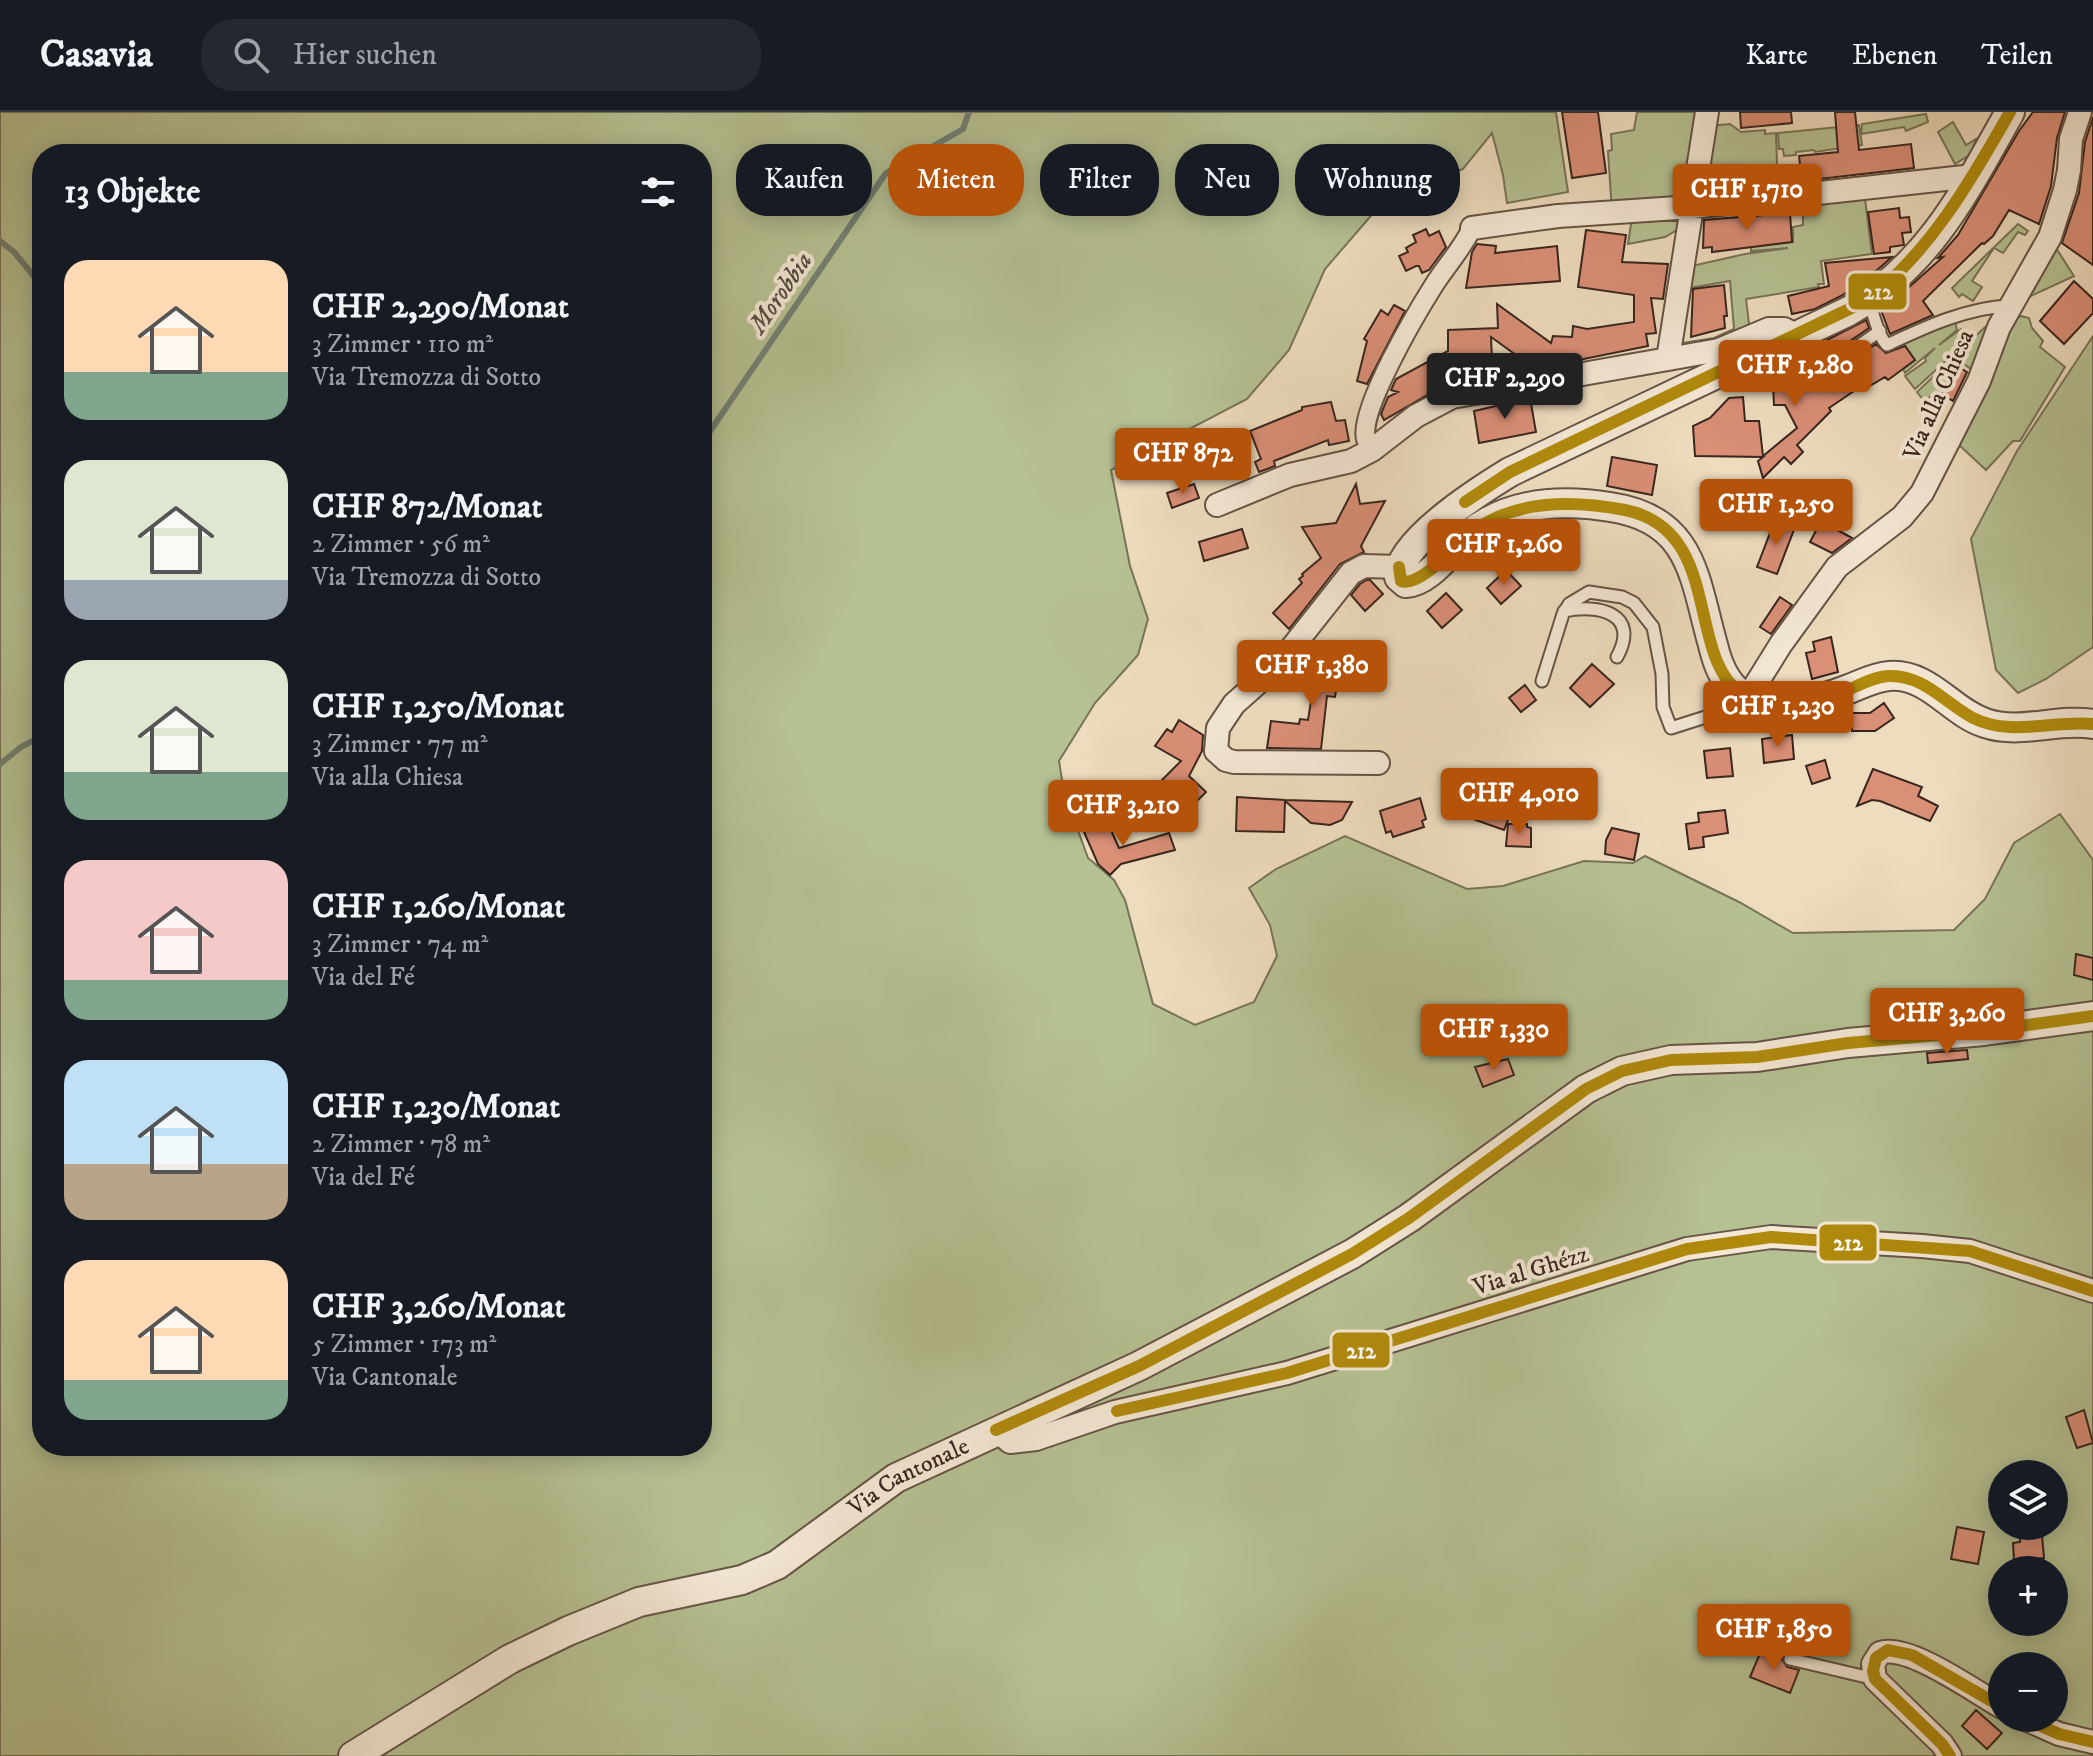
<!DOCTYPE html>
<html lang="de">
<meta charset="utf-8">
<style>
body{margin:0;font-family:"IM FELL DW Pica",serif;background:#242831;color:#f1f3f6;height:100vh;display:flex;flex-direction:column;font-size:30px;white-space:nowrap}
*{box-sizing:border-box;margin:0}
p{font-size:26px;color:#9ea1a6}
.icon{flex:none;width:44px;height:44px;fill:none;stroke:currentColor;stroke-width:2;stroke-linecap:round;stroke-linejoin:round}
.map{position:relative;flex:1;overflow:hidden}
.drawer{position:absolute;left:32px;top:32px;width:680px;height:1312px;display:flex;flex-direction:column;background:#171b24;border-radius:32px;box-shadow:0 4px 20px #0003}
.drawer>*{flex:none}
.top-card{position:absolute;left:736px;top:32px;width:760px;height:72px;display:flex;gap:16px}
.controls{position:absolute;left:1988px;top:1348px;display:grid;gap:16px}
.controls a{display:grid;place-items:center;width:80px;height:80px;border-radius:50%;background:#171b24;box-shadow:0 4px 20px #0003;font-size:40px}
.price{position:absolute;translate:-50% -68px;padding:0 18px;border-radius:8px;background:#b45309;color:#fff;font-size:26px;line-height:52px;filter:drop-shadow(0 2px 4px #0008)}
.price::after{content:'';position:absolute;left:50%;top:48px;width:24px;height:18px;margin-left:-12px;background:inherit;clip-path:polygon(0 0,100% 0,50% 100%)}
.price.active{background:#222;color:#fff}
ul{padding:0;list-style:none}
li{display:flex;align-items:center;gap:24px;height:200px;padding:0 32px}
li span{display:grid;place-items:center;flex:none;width:224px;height:160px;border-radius:24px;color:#555}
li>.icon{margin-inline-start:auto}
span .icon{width:96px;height:96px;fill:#fffc;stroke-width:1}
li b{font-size:34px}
h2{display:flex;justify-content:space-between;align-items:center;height:96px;padding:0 32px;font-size:34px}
.tag{padding:0 28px;border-radius:32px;background:#171b24;box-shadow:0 4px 20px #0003;font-size:28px;line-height:72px}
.tag.active{background:#b45309;color:#fff}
header{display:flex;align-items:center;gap:48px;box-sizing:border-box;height:112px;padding:0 40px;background:#171b24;border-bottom:2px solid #363941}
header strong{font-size:38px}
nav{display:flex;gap:44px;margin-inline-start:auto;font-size:28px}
.search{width:560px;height:72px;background:#242831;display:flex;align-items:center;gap:20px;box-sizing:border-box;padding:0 28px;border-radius:32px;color:#9ea1a6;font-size:30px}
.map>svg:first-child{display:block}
</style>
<header>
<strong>Casavia</strong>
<div class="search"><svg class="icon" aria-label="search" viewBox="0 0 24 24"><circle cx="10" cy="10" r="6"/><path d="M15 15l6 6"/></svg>Hier suchen</div>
<nav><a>Karte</a><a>Ebenen</a><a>Teilen</a></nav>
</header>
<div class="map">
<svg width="2093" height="1644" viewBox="0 0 2093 1644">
<rect width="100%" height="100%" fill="#eedcbe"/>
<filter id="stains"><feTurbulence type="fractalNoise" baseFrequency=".0025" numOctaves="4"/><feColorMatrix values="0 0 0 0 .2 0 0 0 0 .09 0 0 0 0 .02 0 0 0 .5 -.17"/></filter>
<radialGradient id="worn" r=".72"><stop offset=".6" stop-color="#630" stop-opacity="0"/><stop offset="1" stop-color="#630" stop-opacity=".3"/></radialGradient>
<path fill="#b6c193" stroke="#787458" stroke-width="2" fill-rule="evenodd" d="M0,0H1556L1568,80L1507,91L1503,63L1492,21L1463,57L1382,91L1325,157L1289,238L1247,287L1111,358L1130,454L1148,507L1138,543L1095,591L1059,649L1064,680L1088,746L1114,768L1125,788L1153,892L1195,913L1254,890L1277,844L1270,813L1249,776L1276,757L1345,724L1467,777L1503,774L1584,749L1633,751L1645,744L1739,790L1793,821L1954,818L1985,787L2014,731L2060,702L2093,748V1644H0ZM42,42H702V1334H42ZM2002,1362H2054V1414H2002ZM2002,1458H2054V1510H2002ZM2002,1554H2054V1606H2002Z
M1637,0H1707L1692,95L1612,100L1608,39L1612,38L1611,22L1634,18Z
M1926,2L1928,10L1906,19L1904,15L1861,22L1862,12Z
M1953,10L1966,33L1976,27L1971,42L1955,52L1938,20Z
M1730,12L1741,20L1765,18V22L1776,21L1778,79L1715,84L1703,77L1708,14Z
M1859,13L1862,33L1815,40L1814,38L1796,40V43L1784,44L1783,37H1779L1778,21Z
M1864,79L1872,142L1821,149L1824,172H1818L1819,175L1746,187L1749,212C1729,227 1708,231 1683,235L1682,231L1714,226L1734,217L1730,169L1684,177L1687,155L1745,142L1788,136L1751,139V135L1793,130V115L1803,113V103L1817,101L1826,84Z
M1660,103L1682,107V115L1665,125L1628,132L1632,105Z
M2018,112L2028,119L2025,123L2018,120L2003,141L1994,136L1972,169L1982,175L1973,189L1962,182L1959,185L1952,176Z
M2054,133L2074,164L2018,190Z
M2021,204L2029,206L2032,216L2043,229L2040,235L2065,255L2020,329H2013L1986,358L1957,331L2011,210Z
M1955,210L1957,218L1939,233L1961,217L1970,227L1915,277L1905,264L1926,249L1925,246L1935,236L1905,261L1903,257L1915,248L1903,231L1907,226Z
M1985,215L1989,218L1976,261L1960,249L1943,276L1924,289L1917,280Z
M2093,224V535L2046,567L2018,581L1996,558L1971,427L2017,339Z"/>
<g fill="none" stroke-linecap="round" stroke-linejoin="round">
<path stroke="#738074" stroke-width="6" d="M0,129L14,140L42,174
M702,331L886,61L963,17L969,0
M0,652L21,635L42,624"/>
</g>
<path fill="#da8f77" stroke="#39261e" stroke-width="2" d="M1562,0H1598L1606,61L1572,66Z
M1740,0H1791L1792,11L1741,16Z
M1835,0H1855L1859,38L1911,32L1914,56L1802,69L1799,44L1838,40Z
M2033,0H2065L2057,26L2051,74L2039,112L2009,98L1993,124L1984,132L1982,131L1923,189L1933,203L1890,222L1881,198L1905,183L1904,181L1908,176L1943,145L1938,146L1958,123L2019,19Z
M2093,5V153L2062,131L2079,81L2085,30Z
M1899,96L1900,106L1909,105L1911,120L1902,121L1904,133L1890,135V140L1874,142L1868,100Z
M1790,101L1792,130L1712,140V135L1703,136L1704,108Z
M1426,117L1429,124L1439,119L1446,135L1429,158L1422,161L1419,154H1416L1406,159L1399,144L1408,140L1406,136L1416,130L1413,123Z
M1586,118L1626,123L1622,150L1668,152L1663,187L1651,186L1656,221L1646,222L1648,234L1569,250L1558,249V252L1537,254L1534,256L1491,225L1492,247L1469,250V263L1443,266L1446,272L1384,308L1381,302L1388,285L1398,280L1391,278L1396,267L1448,239V218L1498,216L1497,192L1551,231L1553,224L1572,225L1573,214L1587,217L1634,210V183L1578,175Z
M1477,132L1496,134L1495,141L1557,134L1560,169L1466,176L1472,140Z
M1892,145L1876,159L1863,162L1864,169L1841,184L1815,197L1792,202L1788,184L1829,174L1825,151Z
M2074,169L2093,187V201L2064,232L2040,209Z
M1724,173L1727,204H1724L1725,216L1691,225L1693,177Z
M1394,193L1405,199L1367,272L1357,269L1367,229L1364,227L1381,198L1388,203Z
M1866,208L1869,216L1850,229L1801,246L1799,242L1828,231L1827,228Z
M1876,232L1886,241L1905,234L1915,248L1888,268L1885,265L1863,278L1860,275L1829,296L1831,299L1797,333L1803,340L1791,352L1784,345L1763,366L1758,349L1763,345L1695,344L1693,314L1710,306L1729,286L1743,285L1745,309H1759L1763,344L1797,316L1785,293H1774L1773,273L1786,272L1784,259L1800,265L1857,245Z
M1959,255L1967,260L1953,289L1942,282Z
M1530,286L1536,320L1479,331L1474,299Z
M1331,290L1336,309L1345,308L1349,329L1329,333L1328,328L1274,349L1275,354L1259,360L1255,350L1261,347L1250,319L1302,298V295Z
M1612,345L1657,353L1652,383L1607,374Z
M1194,372L1199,386L1172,396L1167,381Z
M1356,372L1360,392L1385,389L1361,434L1364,440L1340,452L1289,517L1273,501L1302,471L1299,467L1303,464L1302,462L1321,446L1302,415L1336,411Z
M1775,408L1795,415L1777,462L1757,455Z
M1821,409L1852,426L1832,441L1810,430Z
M1552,416V440H1527L1526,417Z
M1242,417L1248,436L1204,449L1199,430Z
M1506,458L1521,474L1501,492L1487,476Z
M1367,468H1370L1383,482L1365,499L1351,483L1360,472Z
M1446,481L1462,498L1442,516L1427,499Z
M1780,485L1792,493L1771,522L1760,515Z
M1831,525L1838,560L1812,567L1806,541L1815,539L1813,530Z
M1319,540L1351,545L1348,564L1339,562L1335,585L1327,584L1321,637L1267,636L1271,609L1299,612L1300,607L1308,608Z
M1592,552L1614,572L1590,595L1570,576Z
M1525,573L1536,588L1521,600L1509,586Z
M1884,591L1894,606L1875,619H1852V601H1870Z
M1179,608L1203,623L1202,639L1189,664L1206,680L1184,702L1157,673L1181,649L1155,634L1167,617L1172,620Z
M1792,623L1794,647L1764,651L1762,627Z
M1730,636L1733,664L1707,666L1704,639Z
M1825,648L1830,666L1812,672L1806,654Z
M1873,657L1922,675L1918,684L1938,694L1930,709L1880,689L1872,688L1857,694Z
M1104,677L1125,697L1112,711L1092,689Z
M1476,681L1495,688L1494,691L1512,698L1504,718L1467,705Z
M1237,685L1285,688L1352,690L1342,708L1330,713L1311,711L1285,689L1284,720L1236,719Z
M1420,686L1426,707L1422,709L1424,715L1393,725L1391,719L1386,721L1380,699Z
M1725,698L1728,721L1703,725L1704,735L1689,737L1686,712L1699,710L1698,701Z
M1107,709L1119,736L1169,721L1175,738L1121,752L1110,763L1098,752L1084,720Z
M1508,712H1527V715L1531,716V735L1506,734Z
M1612,716L1639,722L1634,748L1605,742L1606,728Z
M2076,842L2093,846V868L2074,863Z
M1967,938L1968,947L1928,951L1927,941Z
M1508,947L1514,963L1483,975L1475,955Z
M2084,1298L2093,1331L2077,1336L2066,1305Z
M1957,1415L1984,1420L1978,1452L1951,1447Z
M2042,1423L2044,1446L2014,1448L2013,1431L2020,1430V1425Z
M1761,1539L1782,1547L1787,1555L1799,1558L1790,1581L1750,1565Z
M1976,1598L2002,1621L1987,1637L1962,1614Z"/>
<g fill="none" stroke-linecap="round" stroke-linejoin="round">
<g stroke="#665446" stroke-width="15">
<path id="service" d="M1868,188C1874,201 1877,223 1887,233C1925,215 1968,195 2011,194
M1784,230L1797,257L1854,237L1880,219
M1564,499C1598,492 1641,501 1617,545
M1542,569L1563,502L1569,492L1589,480L1622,485L1634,491L1653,515L1662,562L1663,595L1671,616L1715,602L1744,587
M1790,1547L1875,1567"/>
</g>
<g stroke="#665446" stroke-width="22">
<path id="pedestrian" d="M1372,338C1370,334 1367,331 1366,327C1358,299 1417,200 1434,173C1446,154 1462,137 1472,116"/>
</g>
<g stroke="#665446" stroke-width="26">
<path id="minor" d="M1472,116L1558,104L1692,95L1973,64
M1668,247L1707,0
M1217,393L1290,363L1351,349L1372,338L1416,304L1452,285L1719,238L1769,217H1784L1797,224
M1748,585L1781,532L1837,455L1902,405L1922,381L1979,269L1999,215L2050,125L2065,78L2069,58L2071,27L2080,0
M1378,651L1234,650L1226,648L1216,639L1218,616L1234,592L1279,552L1351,461L1364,454L1399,455
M996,1318L1010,1330L1036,1327L1115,1300L1287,1261L1687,1137L1771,1125L1922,1134L1970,1139L2093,1179
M2023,1606L2059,1622L2093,1630
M1950,1644L1942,1632L1875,1567L1873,1552L1880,1541C1908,1531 1975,1580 2002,1595"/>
</g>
<g stroke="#665446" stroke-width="32">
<g id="tertiary">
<path d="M2010,0C1966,78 1930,152 1849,199L1510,360C1482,377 1397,431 1399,465L1406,471C1429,470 1450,438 1467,424C1507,390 1560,387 1610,395C1693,407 1694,466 1713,533C1717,550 1723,568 1738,580C1769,602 1816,590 1849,577C1862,572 1875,565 1889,564C1929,561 1951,600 1985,611C2020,623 2057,606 2093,612"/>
<path id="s1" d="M353,1644L510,1547L568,1519L639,1490L742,1468L777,1453L896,1366L1139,1254L1352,1142L1409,1106L1586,977L1622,959L1671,948L1757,945L1848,931L1984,919L2093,904"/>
</g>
</g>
<use href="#service" stroke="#f4e8d5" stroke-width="11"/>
<use href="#pedestrian" stroke="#f4e8d5" stroke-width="18"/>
<use href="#minor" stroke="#f4e8d5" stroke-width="22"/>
<use href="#tertiary" stroke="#f4e8d5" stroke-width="28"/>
<g stroke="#f4e8d5" stroke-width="18">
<path id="bus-1" d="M1465,390L1510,360L1868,188C1932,137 1970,70 2010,0
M1399,455L1401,469C1422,476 1459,428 1478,416C1520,387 1577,389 1625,398C1724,418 1685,545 1742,582C1773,602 1817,590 1848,578C1861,572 1874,565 1888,564C1923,562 1945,591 1973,606C2011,625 2053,608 2093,612
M1117,1299L1287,1261L1687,1137L1771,1125L1970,1139L2093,1179
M996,1318L1139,1254L1352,1142L1409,1106L1586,977L1622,959L1671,948L1757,945L1848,931L1984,919L2093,904
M1876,1546L1888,1538L1912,1543L2002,1595
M1876,1546L1873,1559L1875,1567L1942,1632L1950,1644
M2023,1606L2059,1622L2093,1630"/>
</g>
<use href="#bus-1" stroke="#b08a0c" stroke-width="12"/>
</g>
<g text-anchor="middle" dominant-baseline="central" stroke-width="8" stroke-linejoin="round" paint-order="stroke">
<g font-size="24" fill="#39261e" stroke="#f4e8d5">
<text transform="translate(1939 283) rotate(-66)">Via alla Chiesa</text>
<text transform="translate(1531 1159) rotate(-17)">Via al Ghézz</text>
<text stroke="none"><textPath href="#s1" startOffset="628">Via Cantonale</textPath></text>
</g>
<g font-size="26" font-style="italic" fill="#514c42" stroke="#f4e8d5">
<text transform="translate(781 181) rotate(-56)">Morobbia</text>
</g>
</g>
<g stroke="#f4e8d5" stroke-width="3">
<rect x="1847" y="160" width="61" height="39" rx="8" fill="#b08a0c"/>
<rect x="1818" y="1111" width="60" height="39" rx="8" fill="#b08a0c"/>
<rect x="1331" y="1219" width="60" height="38" rx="8" fill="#b08a0c"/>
</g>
<g font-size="22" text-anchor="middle" font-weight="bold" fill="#fff">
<text x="1878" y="187">212</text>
<text x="1848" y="1138">212</text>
<text x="1361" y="1246">212</text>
</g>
<rect width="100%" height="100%" filter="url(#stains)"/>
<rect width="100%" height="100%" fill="url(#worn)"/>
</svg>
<div class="controls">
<a><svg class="icon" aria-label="layers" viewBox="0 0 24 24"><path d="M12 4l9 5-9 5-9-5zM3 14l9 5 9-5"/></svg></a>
<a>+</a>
<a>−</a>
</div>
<b class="price" style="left:1747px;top:120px">CHF 1,710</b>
<b class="price" style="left:1795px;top:296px">CHF 1,280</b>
<b class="price active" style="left:1505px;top:309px">CHF 2,290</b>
<b class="price" style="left:1183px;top:384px">CHF 872</b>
<b class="price" style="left:1776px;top:435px">CHF 1,250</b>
<b class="price" style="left:1504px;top:475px">CHF 1,260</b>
<b class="price" style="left:1312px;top:596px">CHF 1,380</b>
<b class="price" style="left:1778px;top:637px">CHF 1,230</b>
<b class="price" style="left:1519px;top:724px">CHF 4,010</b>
<b class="price" style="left:1123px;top:736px">CHF 3,210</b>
<b class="price" style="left:1947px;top:944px">CHF 3,260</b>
<b class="price" style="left:1494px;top:960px">CHF 1,330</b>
<b class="price" style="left:1774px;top:1560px">CHF 1,850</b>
<div class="top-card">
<a class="tag">Kaufen</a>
<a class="tag active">Mieten</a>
<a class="tag">Filter</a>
<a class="tag">Neu</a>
<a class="tag">Wohnung</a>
</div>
<section class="drawer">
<h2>13 Objekte<svg class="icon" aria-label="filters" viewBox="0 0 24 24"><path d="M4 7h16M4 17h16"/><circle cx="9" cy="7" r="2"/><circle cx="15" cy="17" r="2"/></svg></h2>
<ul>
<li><span style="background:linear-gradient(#ffd9b3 70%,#7fa58c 0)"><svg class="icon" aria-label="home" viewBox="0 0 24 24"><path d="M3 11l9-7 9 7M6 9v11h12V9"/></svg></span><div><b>CHF 2,290/Monat</b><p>3 Zimmer · 110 m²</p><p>Via Tremozza di Sotto</p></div></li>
<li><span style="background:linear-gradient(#dfe7d0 75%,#9aa5b1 0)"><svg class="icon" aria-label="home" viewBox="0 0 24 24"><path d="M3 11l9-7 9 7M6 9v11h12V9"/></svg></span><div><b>CHF 872/Monat</b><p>2 Zimmer · 56 m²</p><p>Via Tremozza di Sotto</p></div></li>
<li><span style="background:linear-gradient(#dfe7d0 70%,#7fa58c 0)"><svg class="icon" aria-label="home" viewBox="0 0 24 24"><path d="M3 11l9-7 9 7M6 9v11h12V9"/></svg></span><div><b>CHF 1,250/Monat</b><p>3 Zimmer · 77 m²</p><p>Via alla Chiesa</p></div></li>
<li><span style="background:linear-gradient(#f6c9c9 75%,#7fa58c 0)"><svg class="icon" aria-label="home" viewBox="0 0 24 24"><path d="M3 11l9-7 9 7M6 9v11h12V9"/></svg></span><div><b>CHF 1,260/Monat</b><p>3 Zimmer · 74 m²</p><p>Via del Fé</p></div></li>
<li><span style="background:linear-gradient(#bfe0f5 65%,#b9a48a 0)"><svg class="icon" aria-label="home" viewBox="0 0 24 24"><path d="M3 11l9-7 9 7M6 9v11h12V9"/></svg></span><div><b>CHF 1,230/Monat</b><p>2 Zimmer · 78 m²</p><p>Via del Fé</p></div></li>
<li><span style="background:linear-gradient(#ffd9b3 75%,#7fa58c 0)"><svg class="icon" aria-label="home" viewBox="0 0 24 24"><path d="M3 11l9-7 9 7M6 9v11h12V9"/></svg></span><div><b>CHF 3,260/Monat</b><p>5 Zimmer · 173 m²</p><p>Via Cantonale</p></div></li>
</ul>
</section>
</div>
